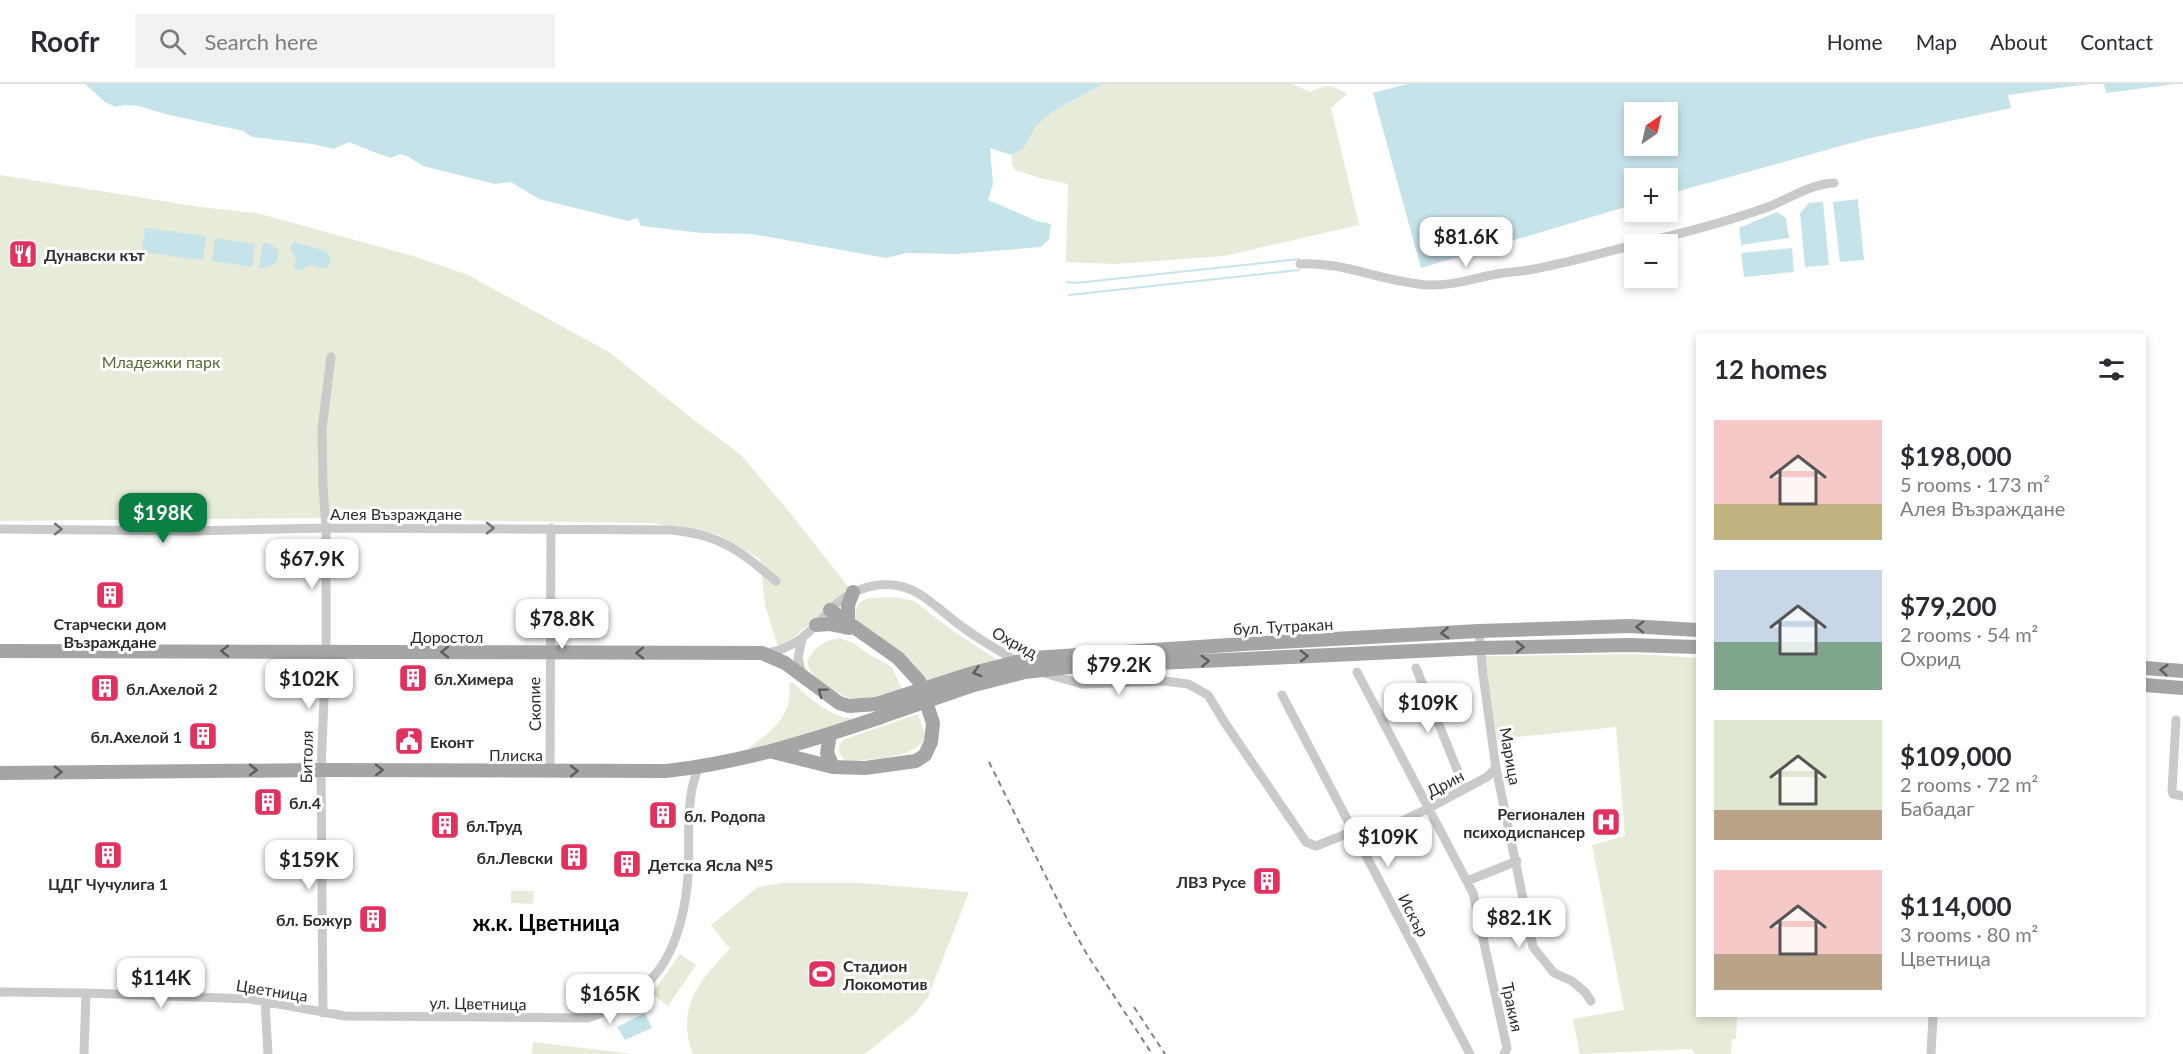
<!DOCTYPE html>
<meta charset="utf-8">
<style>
body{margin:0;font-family:Lato,sans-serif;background:#f2f2f3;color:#2b2b33;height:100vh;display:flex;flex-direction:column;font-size:22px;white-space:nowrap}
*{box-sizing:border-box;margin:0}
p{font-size:20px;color:#7c7c81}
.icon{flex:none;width:33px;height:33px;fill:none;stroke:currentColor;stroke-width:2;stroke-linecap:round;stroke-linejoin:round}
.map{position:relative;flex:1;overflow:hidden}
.details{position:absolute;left:1696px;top:249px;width:450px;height:684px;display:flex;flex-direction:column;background:#fff;border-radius:0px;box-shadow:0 3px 9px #0003}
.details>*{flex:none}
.needle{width:39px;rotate:34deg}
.controls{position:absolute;left:1624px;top:18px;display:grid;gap:12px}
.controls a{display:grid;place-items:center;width:54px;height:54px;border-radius:0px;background:#fff;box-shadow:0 3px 9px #0003;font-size:30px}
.price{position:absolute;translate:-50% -51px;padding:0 14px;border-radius:12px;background:#fff;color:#222;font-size:20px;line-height:39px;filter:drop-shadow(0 2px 3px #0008)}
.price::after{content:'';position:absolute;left:50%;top:36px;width:18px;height:14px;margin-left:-9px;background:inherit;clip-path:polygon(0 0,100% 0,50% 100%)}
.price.current{background:#0b8043;color:#fff}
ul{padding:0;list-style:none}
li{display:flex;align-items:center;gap:18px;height:150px;padding:0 18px}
li span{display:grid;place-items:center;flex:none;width:168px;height:120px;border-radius:0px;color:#555}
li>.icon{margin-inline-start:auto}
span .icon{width:72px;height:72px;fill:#fffc;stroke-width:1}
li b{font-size:26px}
h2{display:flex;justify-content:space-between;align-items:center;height:72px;padding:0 18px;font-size:26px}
header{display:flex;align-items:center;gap:36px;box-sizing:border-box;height:84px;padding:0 30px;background:#fff;border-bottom:2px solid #e1e1e2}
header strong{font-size:28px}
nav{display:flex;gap:33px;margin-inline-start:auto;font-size:21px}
.search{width:420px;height:54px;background:#f2f2f3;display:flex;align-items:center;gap:15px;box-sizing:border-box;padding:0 21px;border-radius:0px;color:#7c7c81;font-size:22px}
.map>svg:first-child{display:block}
</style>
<header>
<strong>Roofr</strong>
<div class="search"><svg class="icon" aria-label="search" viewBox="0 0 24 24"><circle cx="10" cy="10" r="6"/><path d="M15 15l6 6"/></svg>Search here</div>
<nav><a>Home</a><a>Map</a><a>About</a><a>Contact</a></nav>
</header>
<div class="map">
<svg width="2183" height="970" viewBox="0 0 2183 970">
<rect width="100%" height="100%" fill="#fff"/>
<path fill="#e6ebda" d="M1103,0H1292L1310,8C1327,0 1332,0 1347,10L1331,24L1359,141L1224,172L1115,180L1066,178L1068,100L1040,94L1015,86L1012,80V71L1024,64L1036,42L1054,27Z
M0,91L200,123L257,129L413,172L468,191L609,268L695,337L740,370L787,425L850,505L779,566L765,521L760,475L719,451L651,439L305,434L0,437Z
M895,513L914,517L956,549L1004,580L926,600C907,567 889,560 857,541C849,510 872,514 895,513Z
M840,554L853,559L870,571L887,580L892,584L902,605C888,610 872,618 857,616C845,615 815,596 810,586C809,585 808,579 807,577C815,563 824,556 840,554Z
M1638,570L1698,574V932H1737L1736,955H1732L1731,970H1695L1692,965L1580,970L1573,935L1624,926L1592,761L1625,752L1616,643L1497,655L1488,598L1486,572Z
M792,598C811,615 830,634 857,635L755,666L748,664C771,649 794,630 789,600Z
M918,630L926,653C912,676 875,674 851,677L843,675L839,668V661L845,655Z
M783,799H860L969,808L928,913L915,930L865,970H693C675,925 700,895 730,865L711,841L758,803Z
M511,807H534L533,820L511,819Z
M680,870L696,881L668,922L652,910Z
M533,958H534L633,970H532Z"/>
<path fill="#c7e3ea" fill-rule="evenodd" d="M85,0H1103L1054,27L1036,42L1024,64L1012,71L990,64L993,100L988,116L1037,137L1051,140L1049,155L1041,163L957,170L906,169L886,174L752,150L702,149L641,142L637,134L628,137L539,115L511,98L495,100L423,82L407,72L399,70L391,74L379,70L349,58L334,65L312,60L252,53L243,47L165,30L139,22L124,21L116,23L105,18Z
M1407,0H2089L2008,11L2011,24L1866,55L1668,110V94H1635V120L1421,184L1373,9ZM1635,28H1668V62H1635Z
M2104,0H2176L2106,9Z
M1858,115L1864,176L1840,178L1833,118Z
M1823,118L1829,181L1805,183L1800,129L1809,119Z
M1777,128L1786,134L1789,154L1741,161L1739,144Z
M145,144L206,152L203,176L142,168Z
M215,154L255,160L252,183L212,177Z
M295,158L325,167L330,172V179L327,184H320L311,181L298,186L294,183L296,174L290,166L291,161Z
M263,159H269L278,166C280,180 271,184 259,184Z
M1792,164L1794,188L1744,193L1741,169Z
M645,929L652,944L625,956L617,943Z"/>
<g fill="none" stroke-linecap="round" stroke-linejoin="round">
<path stroke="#c7e3ea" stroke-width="2" d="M1067,198L1076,199L1299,175
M1069,211L1299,186"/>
<path stroke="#cacaca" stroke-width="9" d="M1636,160C1680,150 1723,139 1765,124C1788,116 1809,100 1834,99
M1300,180C1344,177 1385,199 1429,201C1453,202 1474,194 1497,190C1507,188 1518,188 1528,186C1564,180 1600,169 1635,161
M0,445L191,447L326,444L671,446C720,450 740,467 776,497
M1479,547L1483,591L1496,684L1533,863L1554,889L1572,897L1585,908L1591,917
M802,555L798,574L802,592
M765,569C794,566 810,548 829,527C853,502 889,491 921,511C935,520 947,532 961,542C980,556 999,567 1020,579
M1416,584L1465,705
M1040,588L1082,600L1164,597L1188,600L1208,611L1225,639L1306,758L1316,762L1354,747L1364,752H1371L1429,724L1487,693L1496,684
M1357,588L1473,809L1507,964L1504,970
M1282,611L1470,970
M2176,636L2172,707L2173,710L2183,712
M550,687L551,444
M1467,797L1517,777
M0,908L86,909L250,915L345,932L588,934C654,911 679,871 687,803C691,773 686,741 691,711C692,702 695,693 698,684
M265,917L268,970
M323,929L321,686L326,567V444L323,402L322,345L331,273
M84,970L86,909
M1931,970L1933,932"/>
<path stroke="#a5a5a5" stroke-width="14" d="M848,540V521L853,508
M816,541L829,540L849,544
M1244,560L1479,547L1629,542L1698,546
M0,567L762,569L785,579L839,619L849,622L877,620
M1246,575L1480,564L1629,561L1698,563
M2145,584L2183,587
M2145,601L2183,604
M830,650L827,669L833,683
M773,668L833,683L865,684L916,677L925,671L931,658L933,639L919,597L898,574L830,526
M0,689L321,686L666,687C740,679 810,657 881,633"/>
<path stroke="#828282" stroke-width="2" stroke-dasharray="6 4.5" stroke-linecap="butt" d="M989,678L1069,839L1088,872L1152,970
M1134,923L1165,970"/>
<path stroke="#a5a5a5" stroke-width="14" d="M877,620L973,589L1033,574L1244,560
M881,633L974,601L1025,588L1069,583L1246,575"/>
</g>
<defs><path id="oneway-chevron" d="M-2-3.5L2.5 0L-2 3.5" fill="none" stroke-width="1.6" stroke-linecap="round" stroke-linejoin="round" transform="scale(1.5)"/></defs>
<g stroke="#747474">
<use href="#oneway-chevron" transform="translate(490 444)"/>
<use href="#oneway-chevron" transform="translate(58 445) rotate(1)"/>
</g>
<g stroke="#5d5d5d">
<use href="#oneway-chevron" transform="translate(1640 543) rotate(-179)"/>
<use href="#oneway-chevron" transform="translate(1445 549) rotate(177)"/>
<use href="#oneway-chevron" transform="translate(1520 563) rotate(-1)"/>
<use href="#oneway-chevron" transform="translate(225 567) rotate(-180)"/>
<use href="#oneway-chevron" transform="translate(445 568) rotate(-180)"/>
<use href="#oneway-chevron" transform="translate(640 569) rotate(-180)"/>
<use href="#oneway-chevron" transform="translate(1304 572) rotate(-1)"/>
<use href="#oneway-chevron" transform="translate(1205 577) rotate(-3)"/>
<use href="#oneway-chevron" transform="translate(2164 586) rotate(-175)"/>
<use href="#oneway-chevron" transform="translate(977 588) rotate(164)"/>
<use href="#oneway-chevron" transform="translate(822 608) rotate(-143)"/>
<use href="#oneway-chevron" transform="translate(253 686)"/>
<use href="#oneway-chevron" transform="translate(379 686)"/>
<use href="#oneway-chevron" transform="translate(574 687) rotate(-1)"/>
<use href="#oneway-chevron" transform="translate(58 688) rotate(-1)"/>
</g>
<defs>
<g id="restaurant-square" transform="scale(1.5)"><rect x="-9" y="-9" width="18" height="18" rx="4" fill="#e2315f" stroke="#fff"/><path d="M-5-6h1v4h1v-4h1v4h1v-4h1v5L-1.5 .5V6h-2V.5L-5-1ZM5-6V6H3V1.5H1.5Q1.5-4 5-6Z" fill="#fff"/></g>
<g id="building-square" transform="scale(1.5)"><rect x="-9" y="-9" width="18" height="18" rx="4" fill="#e2315f" stroke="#fff"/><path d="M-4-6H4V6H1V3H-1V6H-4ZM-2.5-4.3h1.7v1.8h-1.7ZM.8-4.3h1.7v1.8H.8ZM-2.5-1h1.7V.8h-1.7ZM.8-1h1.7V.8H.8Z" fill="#fff"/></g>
<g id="civic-square" transform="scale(1.5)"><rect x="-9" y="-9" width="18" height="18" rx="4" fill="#e2315f" stroke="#fff"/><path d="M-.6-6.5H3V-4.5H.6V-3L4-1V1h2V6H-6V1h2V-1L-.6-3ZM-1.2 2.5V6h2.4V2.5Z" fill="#fff"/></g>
<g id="hospital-square" transform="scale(1.5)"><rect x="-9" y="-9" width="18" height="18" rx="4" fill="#e2315f" stroke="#fff"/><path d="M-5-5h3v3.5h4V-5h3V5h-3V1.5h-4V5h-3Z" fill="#fff"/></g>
<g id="stadium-square" transform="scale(1.5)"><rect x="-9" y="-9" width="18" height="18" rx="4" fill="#e2315f" stroke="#fff"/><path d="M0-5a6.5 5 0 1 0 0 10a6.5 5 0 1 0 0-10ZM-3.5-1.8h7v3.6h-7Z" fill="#fff"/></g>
</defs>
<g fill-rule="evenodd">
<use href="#restaurant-square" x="23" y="170"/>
<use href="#building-square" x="110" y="511"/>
<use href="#building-square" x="413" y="594"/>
<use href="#building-square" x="105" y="604"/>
<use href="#building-square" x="203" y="652"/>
<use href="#civic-square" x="409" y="657"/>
<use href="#building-square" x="268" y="718"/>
<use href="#building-square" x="663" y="731"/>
<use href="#hospital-square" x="1606" y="738"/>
<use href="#building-square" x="445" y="741"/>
<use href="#building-square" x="108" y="771"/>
<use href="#building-square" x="574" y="773"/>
<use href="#building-square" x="627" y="780"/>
<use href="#building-square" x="1267" y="797"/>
<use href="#building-square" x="373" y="835"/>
<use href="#stadium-square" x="822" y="890"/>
</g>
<g text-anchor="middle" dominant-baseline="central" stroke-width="6" stroke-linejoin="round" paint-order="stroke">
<g font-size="16" font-weight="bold" fill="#2d2d2d" stroke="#fff" text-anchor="start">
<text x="44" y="170">Дунавски кът</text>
<text x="110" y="539" text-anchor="middle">Старчески дом<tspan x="110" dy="18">Възраждане</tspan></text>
<text x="434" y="594">бл.Химера</text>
<text x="126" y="604">бл.Ахелой 2</text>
<text x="182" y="652" text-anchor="end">бл.Ахелой 1</text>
<text x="430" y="657">Еконт</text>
<text x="289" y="718">бл.4</text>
<text x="1585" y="729" text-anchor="end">Регионален<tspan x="1585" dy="18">психодиспансер</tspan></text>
<text x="684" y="731">бл. Родопа</text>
<text x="466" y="741">бл.Труд</text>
<text x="553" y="773" text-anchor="end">бл.Левски</text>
<text x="648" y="780">Детска Ясла №5</text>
<text x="1246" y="797" text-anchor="end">ЛВЗ Русе</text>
<text x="108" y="799" text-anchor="middle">ЦДГ Чучулига 1</text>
<text x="352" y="835" text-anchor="end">бл. Божур</text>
<text x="843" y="881">Стадион<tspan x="843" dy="18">Локомотив</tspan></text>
</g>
<g font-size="16" fill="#58683b" stroke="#fff">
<text x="161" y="277">Младежки парк</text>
</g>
<g font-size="16" fill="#2d2d2d" stroke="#fff">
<text x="396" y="429">Алея Възраждане</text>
<text transform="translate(1283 542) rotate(-3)">бул. Тутракан</text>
<text x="447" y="552">Доростол</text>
<text transform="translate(1015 558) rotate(28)">Охрид</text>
<text transform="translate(534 620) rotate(-91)">Скопие</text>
<text x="516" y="670">Плиска</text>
<text transform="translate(1511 672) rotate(80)">Марица</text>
<text transform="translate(306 673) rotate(-89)">Битоля</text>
<text transform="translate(1445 699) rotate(-28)">Дрин</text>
<text transform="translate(1414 831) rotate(62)">Искър</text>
<text transform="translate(272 906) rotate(9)">Цветница</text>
<text transform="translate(478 919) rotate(1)">ул. Цветница</text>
<text transform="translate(1513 923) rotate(78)">Тракия</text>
</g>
<g font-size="22" font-weight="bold" fill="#000" stroke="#fff">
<text x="546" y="838">ж.к. Цветница</text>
</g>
</g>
</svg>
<div class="controls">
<a><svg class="needle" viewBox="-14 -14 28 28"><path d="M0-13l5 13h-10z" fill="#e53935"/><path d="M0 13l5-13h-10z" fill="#7c7c81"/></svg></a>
<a>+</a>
<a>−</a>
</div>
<b class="price" style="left:1466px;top:184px">$81.6K</b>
<b class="price current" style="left:163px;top:460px">$198K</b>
<b class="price" style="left:312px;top:506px">$67.9K</b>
<b class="price" style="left:562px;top:566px">$78.8K</b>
<b class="price" style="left:1119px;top:612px">$79.2K</b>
<b class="price" style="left:309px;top:626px">$102K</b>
<b class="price" style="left:1428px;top:650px">$109K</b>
<b class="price" style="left:1388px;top:784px">$109K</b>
<b class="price" style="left:309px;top:807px">$159K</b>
<b class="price" style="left:1519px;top:865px">$82.1K</b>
<b class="price" style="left:161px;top:925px">$114K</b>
<b class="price" style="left:610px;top:941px">$165K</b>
<section class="details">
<h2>12 homes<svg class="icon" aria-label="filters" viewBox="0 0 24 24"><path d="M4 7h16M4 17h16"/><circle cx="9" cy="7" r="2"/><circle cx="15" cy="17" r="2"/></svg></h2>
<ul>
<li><span style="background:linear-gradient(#f6c9c9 70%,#c2b280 0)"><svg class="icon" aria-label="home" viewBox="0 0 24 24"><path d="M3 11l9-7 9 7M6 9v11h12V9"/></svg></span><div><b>$198,000</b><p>5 rooms · 173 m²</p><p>Алея Възраждане</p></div></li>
<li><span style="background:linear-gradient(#c9d6e8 60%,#7fa58c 0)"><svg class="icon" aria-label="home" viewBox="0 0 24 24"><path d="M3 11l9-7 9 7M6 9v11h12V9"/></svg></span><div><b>$79,200</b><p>2 rooms · 54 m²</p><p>Охрид</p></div></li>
<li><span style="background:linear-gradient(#dfe7d0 75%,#b9a48a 0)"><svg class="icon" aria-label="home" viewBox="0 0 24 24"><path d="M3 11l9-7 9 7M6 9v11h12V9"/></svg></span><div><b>$109,000</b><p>2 rooms · 72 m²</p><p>Бабадаг</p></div></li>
<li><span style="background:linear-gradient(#f6c9c9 70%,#b9a48a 0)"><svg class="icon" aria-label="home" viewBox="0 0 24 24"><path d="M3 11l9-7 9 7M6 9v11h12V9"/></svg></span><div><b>$114,000</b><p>3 rooms · 80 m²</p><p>Цветница</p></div></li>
</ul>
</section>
</div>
